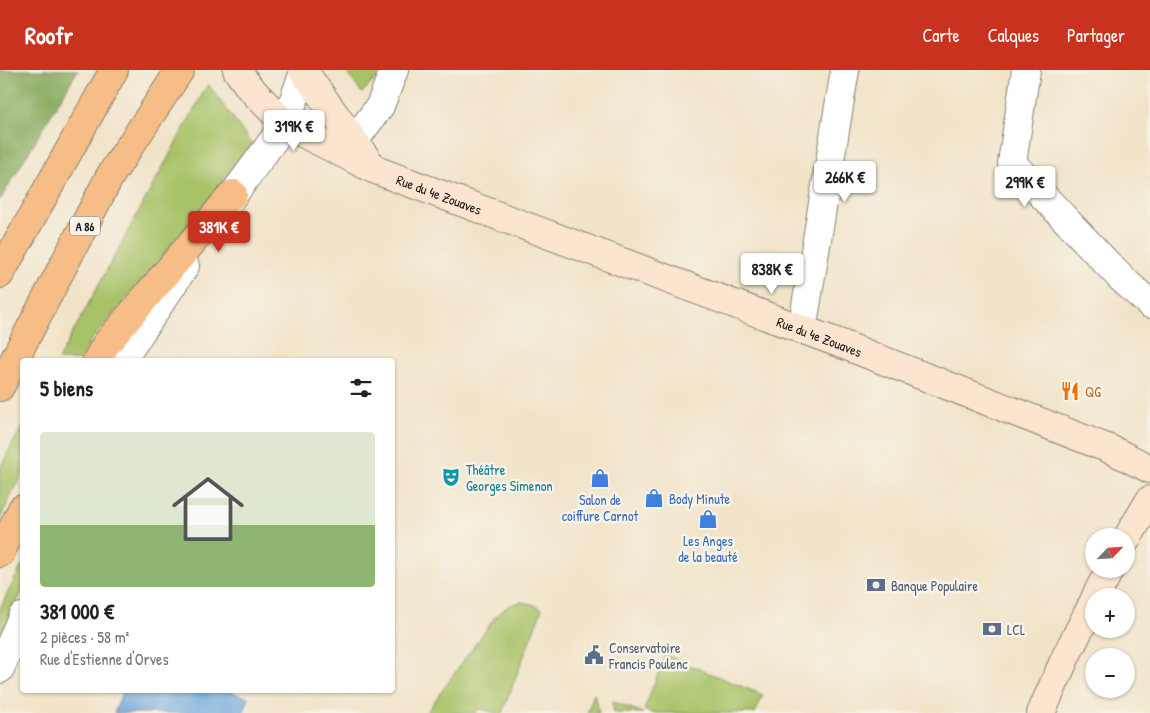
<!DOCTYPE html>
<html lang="fr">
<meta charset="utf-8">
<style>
body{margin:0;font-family:"Patrick Hand",sans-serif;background:#f2f2f2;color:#202124;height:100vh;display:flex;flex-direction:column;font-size:19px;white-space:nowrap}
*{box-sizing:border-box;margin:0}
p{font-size:16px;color:#757577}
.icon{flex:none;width:28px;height:28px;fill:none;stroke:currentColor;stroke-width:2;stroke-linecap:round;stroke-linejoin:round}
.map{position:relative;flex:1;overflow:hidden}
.sheet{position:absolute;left:20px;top:288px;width:375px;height:335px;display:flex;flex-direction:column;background:#fff;border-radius:5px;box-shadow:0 1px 4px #0004}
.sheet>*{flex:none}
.needle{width:32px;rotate:65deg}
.buttons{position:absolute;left:1085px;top:458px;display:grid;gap:10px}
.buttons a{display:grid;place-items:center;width:50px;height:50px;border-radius:50%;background:#fff;box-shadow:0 1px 4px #0004;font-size:25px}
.price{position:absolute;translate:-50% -42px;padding:0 11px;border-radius:5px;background:#fff;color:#222;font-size:16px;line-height:32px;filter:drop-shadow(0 1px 2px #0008)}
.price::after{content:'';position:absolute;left:50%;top:30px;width:15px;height:11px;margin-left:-8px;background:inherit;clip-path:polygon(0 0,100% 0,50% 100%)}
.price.on{background:#c8321e;color:#fff}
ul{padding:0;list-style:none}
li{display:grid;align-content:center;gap:10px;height:265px;padding:0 20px}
li span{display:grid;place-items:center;height:155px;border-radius:5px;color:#555}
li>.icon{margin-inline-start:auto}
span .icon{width:90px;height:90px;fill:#fffc;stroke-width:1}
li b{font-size:21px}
h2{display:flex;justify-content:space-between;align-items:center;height:60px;padding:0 20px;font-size:21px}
header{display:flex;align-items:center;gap:30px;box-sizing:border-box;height:70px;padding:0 25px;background:#c8321e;color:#fff}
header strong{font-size:24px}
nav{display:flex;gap:28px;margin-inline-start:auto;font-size:18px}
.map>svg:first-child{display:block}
</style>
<header>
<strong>Roofr</strong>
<nav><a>Carte</a><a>Calques</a><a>Partager</a></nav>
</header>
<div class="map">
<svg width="1150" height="643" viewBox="0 0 1150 643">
<rect width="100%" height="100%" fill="#f7f3e8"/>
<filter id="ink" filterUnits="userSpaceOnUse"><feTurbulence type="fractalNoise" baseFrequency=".02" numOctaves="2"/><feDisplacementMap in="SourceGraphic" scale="10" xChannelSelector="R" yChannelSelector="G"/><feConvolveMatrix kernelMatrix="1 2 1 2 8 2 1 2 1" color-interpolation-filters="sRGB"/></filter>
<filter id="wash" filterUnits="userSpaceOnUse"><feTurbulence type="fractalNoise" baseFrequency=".0096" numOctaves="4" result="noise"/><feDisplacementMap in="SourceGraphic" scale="20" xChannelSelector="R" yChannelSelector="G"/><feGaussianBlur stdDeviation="1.12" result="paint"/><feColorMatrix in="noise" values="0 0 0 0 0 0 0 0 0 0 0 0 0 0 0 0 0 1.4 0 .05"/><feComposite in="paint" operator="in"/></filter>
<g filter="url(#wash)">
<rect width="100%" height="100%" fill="#f1e3c8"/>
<path fill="#a8c268" stroke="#626f42" d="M345,0H377L379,5L362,23Z
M208,14L252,74L175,171L90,271L81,290H58Z
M22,356V405L0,448V398Z
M22,495V521L0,571V538Z
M520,532L532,534L542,539L502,643H495L478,638L476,643H426L495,547L508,536Z
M665,585L763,625L755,643H651L644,640Z
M594,624L599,643H587Z
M612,631L643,643H614Z"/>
<path fill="#86a85c" stroke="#51623c" d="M0,0H78L0,130Z"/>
<path fill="#6ba5db" stroke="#44607c" d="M123,620H224L249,628L243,643H114Z"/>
</g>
<g filter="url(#ink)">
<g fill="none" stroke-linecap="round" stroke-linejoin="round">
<g stroke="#868072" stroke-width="30">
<path id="minor" d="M1026,0L1012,93L1121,208L1150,234
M354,71L380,36L394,0
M220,143L285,54L304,2
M802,260L845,0
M122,290L185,196
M0,599L22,547"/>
</g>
<g stroke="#868072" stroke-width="30">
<g id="secondary">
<path id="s1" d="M237,0L249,17L285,54L373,99L844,275L1112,380L1150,399"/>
<path d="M303,0L371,95"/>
<path d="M1126,470L1150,430"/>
<path d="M1096,526L1110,499"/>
<path d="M1041,643L1066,586L1094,531"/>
</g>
</g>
<g stroke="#868072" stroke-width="30">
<path id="motorway" d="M0,204L114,0
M97,290L106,274L233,124
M0,317L110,106L180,0
M0,483L22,439"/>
</g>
<use href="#minor" stroke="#fff" stroke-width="28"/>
<use href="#secondary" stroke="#fbe5cf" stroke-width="28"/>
<use href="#motorway" stroke="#f6be86" stroke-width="28"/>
</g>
</g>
<defs>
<g id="restaurant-bare" transform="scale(1.5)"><path d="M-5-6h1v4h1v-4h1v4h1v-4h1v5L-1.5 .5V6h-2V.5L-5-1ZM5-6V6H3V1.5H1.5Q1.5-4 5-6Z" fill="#e8710a" stroke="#f7f3e8" stroke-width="2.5" paint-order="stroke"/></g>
<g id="theatre-bare" transform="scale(1.5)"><path d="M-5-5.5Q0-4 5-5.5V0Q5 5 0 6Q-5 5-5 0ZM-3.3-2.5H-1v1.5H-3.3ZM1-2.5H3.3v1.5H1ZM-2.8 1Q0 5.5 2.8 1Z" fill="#0f9aa8" stroke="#f7f3e8" stroke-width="2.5" paint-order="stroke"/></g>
<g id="shop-bare" transform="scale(1.5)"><path d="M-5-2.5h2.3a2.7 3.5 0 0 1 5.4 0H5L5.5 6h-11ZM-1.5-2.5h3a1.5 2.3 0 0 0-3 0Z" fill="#3f7fe0" stroke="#f7f3e8" stroke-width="2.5" paint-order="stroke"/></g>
<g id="bank-bare" transform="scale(1.5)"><path d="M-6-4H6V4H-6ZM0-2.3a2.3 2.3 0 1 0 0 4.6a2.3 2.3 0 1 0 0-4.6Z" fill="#5c6f8a" stroke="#f7f3e8" stroke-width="2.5" paint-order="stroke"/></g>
<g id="civic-bare" transform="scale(1.5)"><path d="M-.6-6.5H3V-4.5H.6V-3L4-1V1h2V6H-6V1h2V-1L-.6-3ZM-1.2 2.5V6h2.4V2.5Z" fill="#5c6f8a" stroke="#f7f3e8" stroke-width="2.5" paint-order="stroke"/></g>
</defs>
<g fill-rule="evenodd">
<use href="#restaurant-bare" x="1070" y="321"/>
<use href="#theatre-bare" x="451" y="407"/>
<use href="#shop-bare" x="600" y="408"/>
<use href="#shop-bare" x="654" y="428"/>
<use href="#shop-bare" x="708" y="449"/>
<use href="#bank-bare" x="876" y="515"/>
<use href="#bank-bare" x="992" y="559"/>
<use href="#civic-bare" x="594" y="585"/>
</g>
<g text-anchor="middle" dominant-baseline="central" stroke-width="5" stroke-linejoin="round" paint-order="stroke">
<rect fill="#f7f3e8" stroke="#5e5c59" stroke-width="1" x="70" y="146.5" width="30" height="19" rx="4"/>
<g font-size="12" font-weight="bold" fill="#1c1c1c">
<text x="85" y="156">A 86</text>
</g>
<g font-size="14" fill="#1c1c1c" stroke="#f7f3e8">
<text stroke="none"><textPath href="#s1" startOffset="242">Rue du 4e Zouaves</textPath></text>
<text stroke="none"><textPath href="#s1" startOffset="648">Rue du 4e Zouaves</textPath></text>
</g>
<g font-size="14" fill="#c56008" stroke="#f7f3e8" text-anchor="start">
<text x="1085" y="321">QG</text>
</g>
<g font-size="14" fill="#0d838f" stroke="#f7f3e8" text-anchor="start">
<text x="466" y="399">Théâtre<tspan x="466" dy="16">Georges Simenon</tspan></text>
</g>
<g font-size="14" fill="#366cbe" stroke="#f7f3e8">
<text x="669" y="428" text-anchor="start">Body Minute</text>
<text x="600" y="429">Salon de<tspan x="600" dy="16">coiffure Carnot</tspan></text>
<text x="708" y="470">Les Anges<tspan x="708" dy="16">de la beauté</tspan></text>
</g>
<g font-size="14" fill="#4e5e75" stroke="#f7f3e8" text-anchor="start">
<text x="891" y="515">Banque Populaire</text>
<text x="1007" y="559">LCL</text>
<text x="609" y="577">Conservatoire<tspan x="609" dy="16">Francis Poulenc</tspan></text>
</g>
</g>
</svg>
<div class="buttons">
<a><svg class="needle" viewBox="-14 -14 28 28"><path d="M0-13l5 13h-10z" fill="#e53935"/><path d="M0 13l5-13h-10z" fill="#757577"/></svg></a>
<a>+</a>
<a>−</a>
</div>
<b class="price" style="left:294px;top:82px">319K €</b>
<b class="price" style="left:845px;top:133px">266K €</b>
<b class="price" style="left:1025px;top:138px">299K €</b>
<b class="price on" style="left:219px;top:183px">381K €</b>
<b class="price" style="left:772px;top:225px">838K €</b>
<section class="sheet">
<h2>5 biens<svg class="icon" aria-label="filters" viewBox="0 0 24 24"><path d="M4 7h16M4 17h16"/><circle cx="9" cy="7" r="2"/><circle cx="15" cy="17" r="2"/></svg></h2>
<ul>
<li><span style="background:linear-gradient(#dfe7d0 60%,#8fb573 0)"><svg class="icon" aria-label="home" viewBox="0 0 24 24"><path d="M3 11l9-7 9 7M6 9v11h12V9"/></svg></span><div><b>381 000 €</b><p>2 pièces · 58 m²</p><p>Rue d'Estienne d'Orves</p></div></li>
</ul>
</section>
</div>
